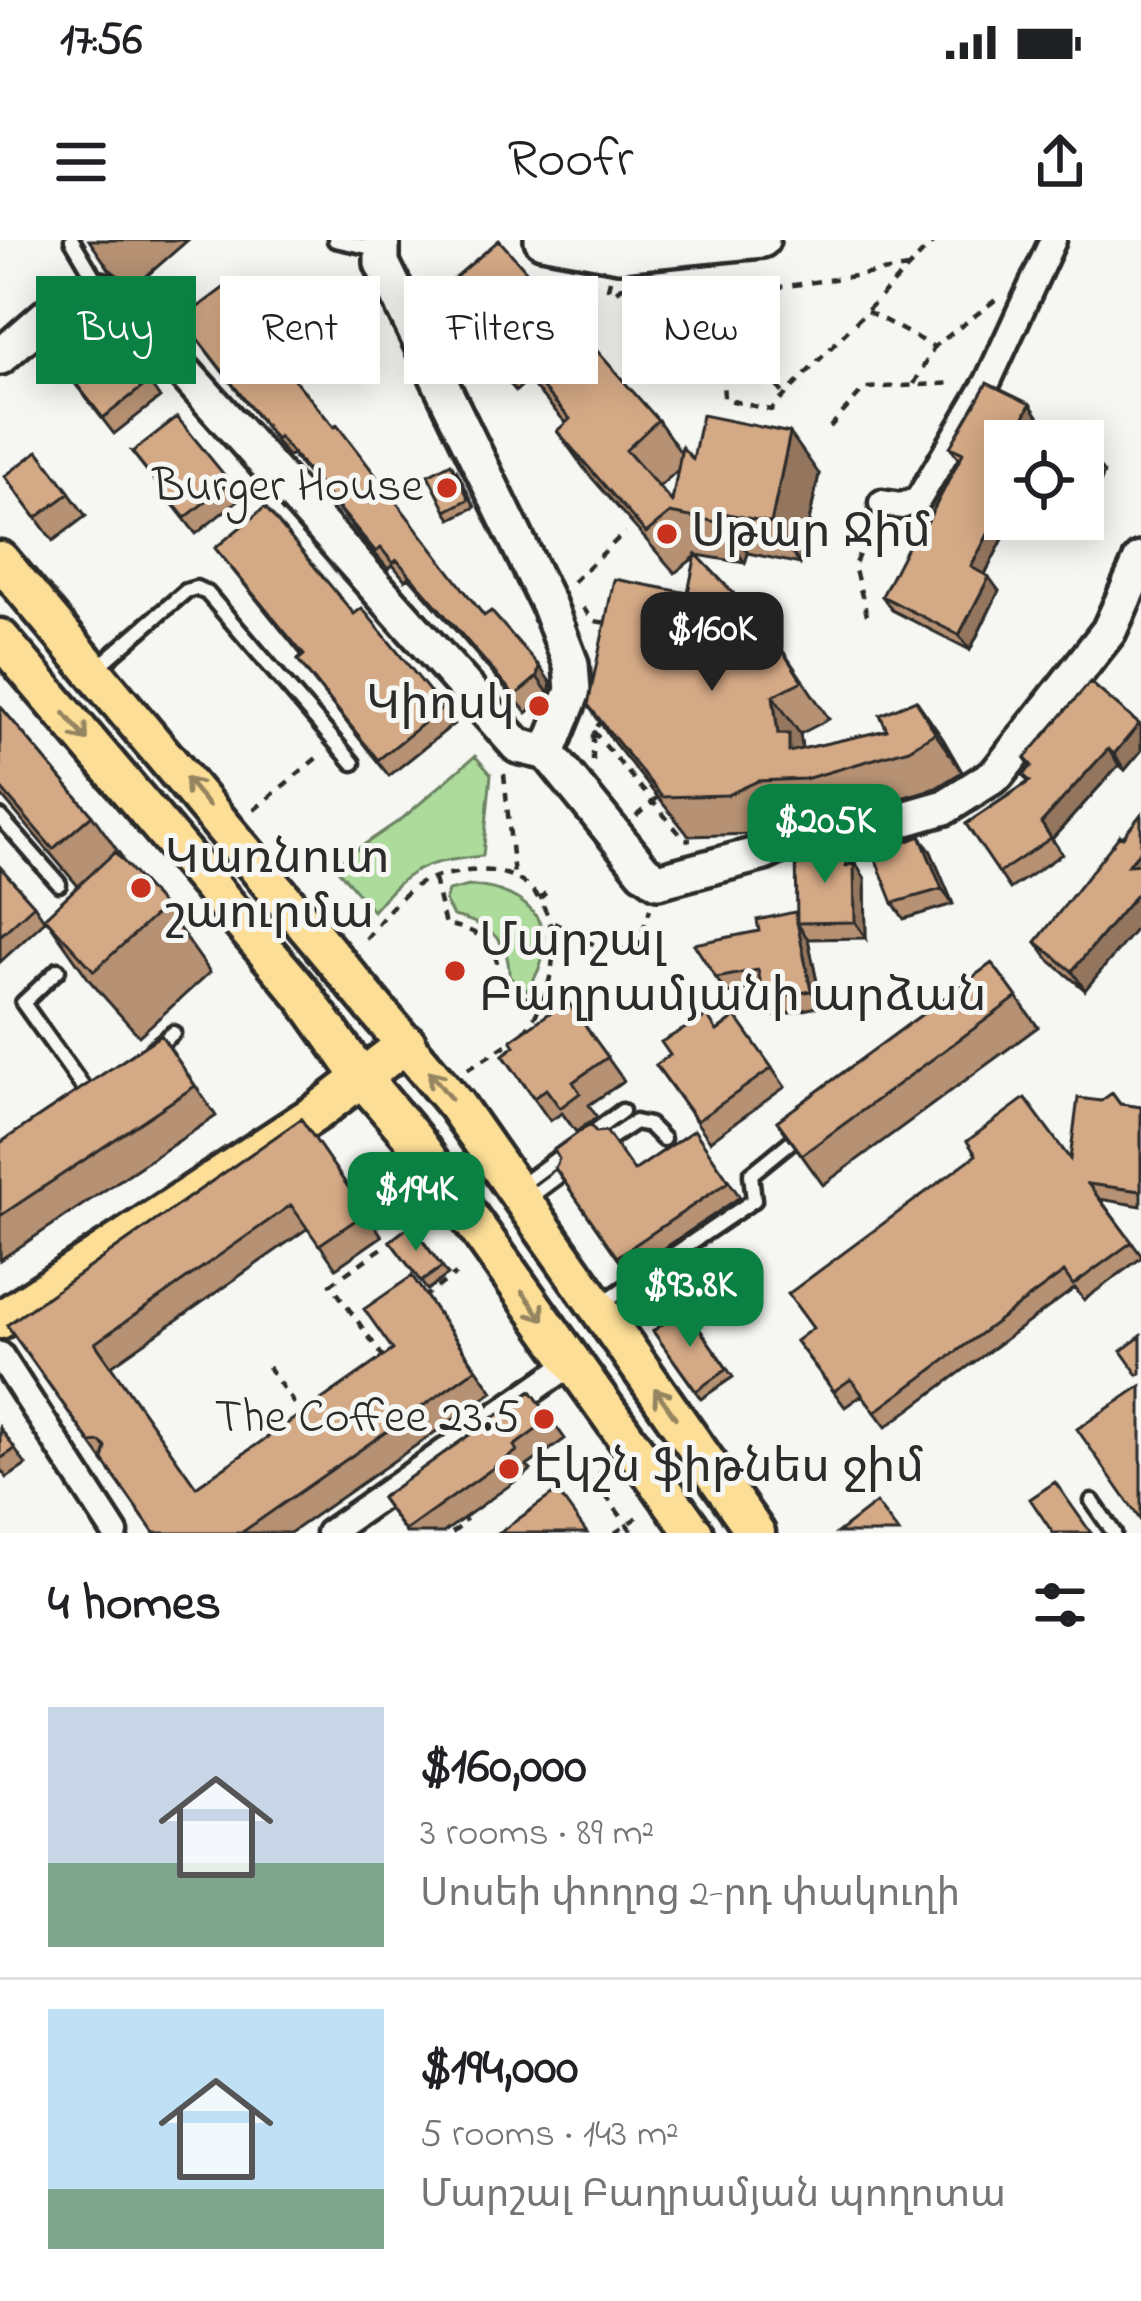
<!DOCTYPE html>
<meta charset="utf-8">
<style>
body{margin:0;font-family:"Indie Flower","Noto Sans Armenian",sans-serif;background:#f2f2f2;color:#202124;height:100vh;display:flex;flex-direction:column;font-size:45px;white-space:nowrap}
*{box-sizing:border-box;margin:0}
p{font-size:39px;color:#757577}
.icon{flex:none;width:66px;height:66px;fill:none;stroke:currentColor;stroke-width:2;stroke-linecap:round;stroke-linejoin:round}
.map{position:relative;height:1293px;overflow:hidden}
.details{display:flex;flex-direction:column;background:#fff;flex:1}
.details>*{flex:none}
.banner{position:absolute;left:36px;top:36px;width:1071px;height:108px;display:flex;gap:24px}
.fabs{position:absolute;left:984px;top:180px;display:grid;gap:24px}
.fabs a{display:grid;place-items:center;width:120px;height:120px;border-radius:0px;background:#fff;box-shadow:0 6px 30px #0003;font-size:60px}
.price{position:absolute;translate:-50% -102px;padding:0 27px;border-radius:24px;background:#0b8043;color:#fff;font-size:39px;line-height:78px;filter:drop-shadow(0 3px 6px #0008)}
.price::after{content:'';position:absolute;left:50%;top:72px;width:36px;height:27px;margin-left:-18px;background:inherit;clip-path:polygon(0 0,100% 0,50% 100%)}
.price.active{background:#222;color:#fff}
ul{padding:0;list-style:none}
li{display:flex;align-items:center;gap:36px;height:300px;padding:0 48px}
li+li{border-top:3px solid #e0e0e0}
li span{display:grid;place-items:center;flex:none;width:336px;height:240px;border-radius:0px;color:#555}
li>.icon{margin-inline-start:auto}
span .icon{width:144px;height:144px;fill:#fffc;stroke-width:1}
li b{font-size:51px}
h2{display:flex;justify-content:space-between;align-items:center;height:144px;padding:0 48px;font-size:51px}
.pill{padding:0 42px;border-radius:0px;background:#fff;box-shadow:0 6px 30px #0003;font-size:42px;line-height:108px}
.pill.active{background:#0b8043;color:#fff}
.status{display:flex;justify-content:space-between;align-items:center;height:84px;padding:0 60px;background:#fff;direction:ltr}
.status svg{height:33px;fill:currentColor}
header{display:flex;justify-content:space-between;align-items:center;height:156px;padding:0 48px;background:#fff;font-size:54px;font-weight:600}
.map>svg:first-child{display:block}
</style>
<div class="status"><b>17:56</b><svg viewBox="0 0 49 12"><path d="M0 12V9h3v3zM5 12V6h3v6zM10 12V3h3v9zM15 12V0h3v12zM26 1h20v11H26zM47 4h2v5h-2z"/></svg></div>
<header><svg class="icon" aria-label="menu" viewBox="0 0 24 24"><path d="M4 6h16M4 12h16M4 18h16"/></svg>Roofr<svg class="icon" aria-label="share" viewBox="0 0 24 24"><path d="M12 15V3M7 8l5-5 5 5M5 13v7h14v-7"/></svg></header>
<div class="map">
<svg width="1141" height="1293" viewBox="0 0 1141 1293">
<rect width="100%" height="100%" fill="#f6f6f2"/>
<filter id="ink" filterUnits="userSpaceOnUse"><feTurbulence type="fractalNoise" baseFrequency=".00833" numOctaves="2"/><feDisplacementMap in="SourceGraphic" scale="24" xChannelSelector="R" yChannelSelector="G"/><feConvolveMatrix kernelMatrix="1 2 1 2 8 2 1 2 1" color-interpolation-filters="sRGB"/></filter>
<g filter="url(#ink)">
<path fill="#acdb9b" stroke="#6c8363" stroke-width="3" d="M475,516L491,534L483,616C426,622 410,626 373,671L334,625L403,578Z
M469,646C531,648 568,693 527,750L520,748L509,736C510,699 486,683 453,676L445,661L448,651Z"/>
<g fill="none" stroke-linecap="round" stroke-linejoin="round">
<g stroke="#2b2b2b" stroke-width="21">
<path id="lane" d="M72,0L101,49
M335,0L381,10
M97,428L186,351L196,348L207,353L353,523
M0,577L59,644
M58,730L23,763L90,857
M153,809L173,793
M611,898L635,882L649,885L663,899
M584,899L622,871
M521,945L567,911
M525,961L560,935
M601,1064L754,960L751,934L804,891
M1092,1261L1114,1293"/>
</g>
<g stroke="#2b2b2b" stroke-width="33">
<path id="street" d="M882,263L901,266L918,260L988,141L1053,0
M0,1115L115,1293
M329,1293L573,1122"/>
</g>
<g stroke="#2b2b2b" stroke-width="42">
<path id="secondary" d="M382,0V23L548,364L571,424L573,451L548,513
M542,0L619,14L762,0
M0,117L72,54L101,50L127,68L518,506L548,513L644,631L658,641L764,613L793,599H835L945,567L997,534L1109,391L1141,320"/>
</g>
<g stroke="#2b2b2b" stroke-width="45">
<path id="primary" d="M0,320L456,865L756,1293
M0,398L303,755L362,838L413,898L694,1293
M0,1080L317,872L407,803"/>
</g>
<path stroke="#2b2b2b" stroke-width="4.5" stroke-dasharray="9 9" stroke-linecap="butt" d="M908,28L767,49L723,140L724,159L771,170C825,113 881,57 935,0
M610,40L608,48L615,52L621,47L650,63L767,49
M650,63L731,124
M867,71L934,107L998,58
M740,106L785,155
M914,144L934,107
M830,187L865,148L956,143
M573,342L625,292
M583,368L594,381L608,383
M867,375L854,326L872,284
M593,491L653,562L658,557
M593,521V491L601,482
M504,534L514,636
M254,570L319,516
M636,576L653,562L685,600H691
M434,639L445,685C478,688 501,705 498,741L541,767
M539,659L549,650
M554,683L604,710L637,709L650,669
M366,699C381,681 396,658 417,645C430,636 446,635 461,632C563,615 575,731 523,793
M468,829L514,800
M422,1058L456,1034
M384,1118L331,1044L395,999
M268,1127L302,1175
M606,1229L593,1238L633,1293
M452,1293L466,1282L464,1278"/>
<use href="#lane" stroke="#f6f6f2" stroke-width="12"/>
<use href="#street" stroke="#f6f6f2" stroke-width="24"/>
<use href="#secondary" stroke="#f6f6f2" stroke-width="33"/>
<use href="#primary" stroke="#fcde96" stroke-width="36"/>
<path stroke="#2b2b2b" stroke-width="4.5" stroke-dasharray="9 9" stroke-linecap="butt" d="M615,1293L640,1275"/>
</g>
<path fill="#b69173" stroke="#2b2b2b" stroke-width="3" fill-rule="evenodd" d="M89,0H188L134,47L109,29Z
M437,53L658,180L681,213L693,219L819,234L800,324L748,313L745,323L697,315L770,392L829,479L800,494L802,509L887,490L916,460L943,499L962,532L936,548L832,578L785,580L754,594L689,596L615,504L588,465L688,353L696,316L675,333L586,231L557,191L566,183L528,140L516,151L466,94ZM678,230L672,262L659,247Z
M182,79L289,133L484,376L551,443L549,454L527,473L409,337L405,340L393,325L388,329L291,214L288,217Z
M59,123L149,142L160,158L114,194Z
M1030,164L1040,179L1005,201V279H1013L985,334L999,351L970,410L892,370L882,356L918,300L959,220L950,207Z
M38,211L86,276L53,301L5,236Z
M132,212L230,242L241,258L196,294Z
M457,231L475,267L451,279L446,271Z
M215,308L354,374L443,468L454,484L389,536L309,435L298,420L302,416Z
M0,466L92,575L122,617L120,619L164,667L210,732L139,796L90,741L45,677L78,646L0,554Z
M1141,487V511L1125,530L1119,525L1052,599L1062,614L1010,649L966,584L1028,542L1023,535L1031,527L1025,518Z
M1123,597L1085,750L1049,720L1036,702Z
M846,607L865,639L866,698L808,699L822,766L775,776L764,760L761,747L727,754L716,738L759,691L797,675Z
M931,612L953,664L904,679L893,663Z
M0,627L34,665L45,681L0,722Z
M992,723L1038,787L823,945L777,881Z
M567,761L624,841L589,865L597,877L576,892L562,873L550,881L503,815Z
M736,777L785,847L710,901L656,825L717,791Z
M161,795L216,876L0,1020V903Z
M1120,864L1141,867V966L1100,959L1141,1015V1018L1084,1060L1075,1048L886,1187L862,1155L845,1167L796,1101L1070,919Z
M301,879L382,996L336,1028L308,988L111,1126L196,1247L393,1110L412,1036L493,1152L290,1293H154L7,1085Z
M694,890L740,957L628,1033L555,928L634,931Z
M411,985L448,1035L427,1050L390,1001Z
M685,1068L733,1137L701,1159L653,1091Z
M531,1151L565,1199L527,1226L531,1230L443,1293H406L381,1258Z
M0,1188L26,1225L7,1238L0,1229Z"/>
<path fill="#94765e" stroke="#2b2b2b" stroke-width="3" d="M1030,164L1040,179L1029,201L1018,190Z
M790,193L819,234L800,324L771,283Z
M1093,219L1104,233L1086,280L1083,276V246Z
M1005,261V279H1013L981,342L971,327Z
M719,272L748,313L745,323L717,282Z
M989,337L999,351L970,410L959,395Z
M539,426L551,443L549,454L537,437Z
M773,456L800,494L807,539L778,494Z
M916,460L943,499L962,532L935,493Z
M1139,484L1141,487V511L1125,530L1114,514Z
M1108,509L1119,525L1052,599L1062,614L1041,583Z
M920,596L931,612L953,664L942,649Z
M846,607L865,639L866,698L855,682L846,626Z
M1141,610V643L1128,625Z
M1141,649V683L1085,750L1072,731Z
M797,683L808,699L822,766L811,751Z"/>
<path fill="#d4a986" stroke="#2b2b2b" stroke-width="3" d="M499,0L658,180L626,210L672,262L682,207L693,219L702,175L790,193L771,283L719,272L717,282L670,273L646,293L557,191L570,179L499,99L488,110L437,53Z
M226,46L289,133L334,187L337,185L484,376L491,371L539,426L537,437L515,456L397,320L393,323L381,308L376,312L279,197L276,200L182,79Z
M94,73L149,142L103,178L48,108Z
M987,143L1030,164L1018,190L1047,201H1005V261L971,327L989,337L959,395L882,356L912,297L918,300L963,213L950,207Z
M177,177L230,242L185,278L132,212Z
M38,211L70,253L36,278L5,236Z
M1083,215L1093,219L1083,246Z
M451,223L469,259L446,271L428,235Z
M265,267L354,374L362,368L443,468L378,520L298,420L304,415L215,308Z
M696,314L770,392L802,441L773,456L778,494H789V512L887,490L880,475L916,460L935,493L909,509L805,539L758,541L727,555L662,557L588,465L614,339L688,353Z
M1090,442L1139,484L1114,514L1108,509L1041,583L1051,598L999,633L966,584L1030,541L1023,535L1032,526L1025,518Z
M0,466L92,575L53,609L0,547Z
M1141,574V610L1128,625L1141,624V649L1072,731L1036,702L1120,595L1123,597Z
M920,596L942,649L893,663L874,615Z
M846,607V626L854,623L855,682L797,683L796,608Z
M115,612L164,667L94,731L45,677Z
M0,627L34,665L0,696Z
M795,672L811,751L764,760L758,730L716,738L694,704L759,691L757,680Z
M992,723L1017,757L802,915L777,881Z
M567,761L608,817L573,842L580,853L560,868L546,849L534,858L503,815L515,806L511,800Z
M707,776L717,791L736,777L772,828L697,881L656,825L670,815L661,802Z
M161,795L195,846L0,976V903Z
M1112,853L1120,864L1141,867V951L1088,944L1132,1002L1073,1045L1064,1032L875,1172L851,1139L834,1151L796,1101L813,1088L788,1054L976,915L967,901L1025,858L1070,919L1078,858L1101,861Z
M301,879L366,973L319,1005L291,965L95,1103L196,1247L393,1110L364,1069L412,1036L476,1129L241,1293H154L103,1220L106,1207L100,1202L91,1203L7,1085Z
M590,884L596,892L606,891L634,931L694,890L729,941L617,1017L555,928L559,919L554,910Z
M411,985L442,1027L421,1042L390,1001Z
M685,1068L727,1129L696,1151L653,1091Z
M1141,1096V1133L1138,1135L1121,1111Z
M1141,1146V1281L1077,1189Z
M531,1151L551,1179L514,1206L517,1211L405,1291L381,1258Z
M0,1188L15,1209L0,1219Z
M1055,1242L1091,1293H1053L1030,1259Z
M557,1251L587,1293H499Z
M876,1263L899,1293H837Z"/>
<defs><path id="oneway-shaft" d="M-6 0H5M1.5-3L5.5 0L1.5 3" fill="none" stroke-width="1.6" stroke-linecap="round" stroke-linejoin="round" transform="scale(3)"/></defs>
<g stroke="#948460">
<use href="#oneway-shaft" transform="translate(76 487) rotate(50)"/>
<use href="#oneway-shaft" transform="translate(197 552) rotate(-130)"/>
<use href="#oneway-shaft" transform="translate(440 845) rotate(-128)"/>
<use href="#oneway-shaft" transform="translate(533 1066) rotate(54)"/>
<use href="#oneway-shaft" transform="translate(665 1163) rotate(-125)"/>
</g>
</g>
<g fill="#c8321e" stroke="#f6f6f2" stroke-width="4.5">
<circle cx="447" cy="248" r="12"/>
<circle cx="667" cy="294" r="12"/>
<circle cx="539" cy="466" r="12"/>
<circle cx="141" cy="648" r="12"/>
<circle cx="455" cy="731" r="12"/>
<circle cx="544" cy="1179" r="12"/>
<circle cx="509" cy="1229" r="12"/>
</g>
<g text-anchor="middle" dominant-baseline="central" stroke-width="10" stroke-linejoin="round" paint-order="stroke">
<g font-size="48" fill="#2b2b2b" stroke="#f6f6f2" text-anchor="start">
<text x="423" y="248" text-anchor="end">Burger House</text>
<text x="691" y="294">Սթար Ջիմ</text>
<text x="515" y="466" text-anchor="end">Կիոսկ</text>
<text x="165" y="620">Կառնուտ<tspan x="165" dy="55">շաուրմա</tspan></text>
<text x="479" y="703">Մարշալ<tspan x="479" dy="55">Բաղրամյանի արձան</tspan></text>
<text x="520" y="1179" text-anchor="end">The Coffee 23.5</text>
<text x="533" y="1229">Էկշն ֆիթնես ջիմ</text>
</g>
</g>
</svg>
<div class="fabs">
<a><svg class="icon" aria-label="locate" viewBox="0 0 24 24"><circle cx="12" cy="12" r="6"/><path d="M12 2v4M12 18v4M2 12h4M18 12h4"/></svg></a>
</div>
<b class="price active" style="left:712px;top:454px">$160K</b>
<b class="price" style="left:825px;top:646px">$205K</b>
<b class="price" style="left:416px;top:1014px">$194K</b>
<b class="price" style="left:690px;top:1110px">$93.8K</b>
<div class="banner">
<a class="pill active">Buy</a>
<a class="pill">Rent</a>
<a class="pill">Filters</a>
<a class="pill">New</a>
</div>
</div>
<section class="details">
<h2>4 homes<svg class="icon" aria-label="filters" viewBox="0 0 24 24"><path d="M4 7h16M4 17h16"/><circle cx="9" cy="7" r="2"/><circle cx="15" cy="17" r="2"/></svg></h2>
<ul>
<li><span style="background:linear-gradient(#c9d6e8 65%,#7fa58c 0)"><svg class="icon" aria-label="home" viewBox="0 0 24 24"><path d="M3 11l9-7 9 7M6 9v11h12V9"/></svg></span><div><b>$160,000</b><p>3 rooms · 89 m²</p><p>Սոսեի փողոց 2-րդ փակուղի</p></div></li>
<li><span style="background:linear-gradient(#bfe0f5 75%,#7fa58c 0)"><svg class="icon" aria-label="home" viewBox="0 0 24 24"><path d="M3 11l9-7 9 7M6 9v11h12V9"/></svg></span><div><b>$194,000</b><p>5 rooms · 143 m²</p><p>Մարշալ Բաղրամյան պողոտա</p></div></li>
</ul>
</section>
